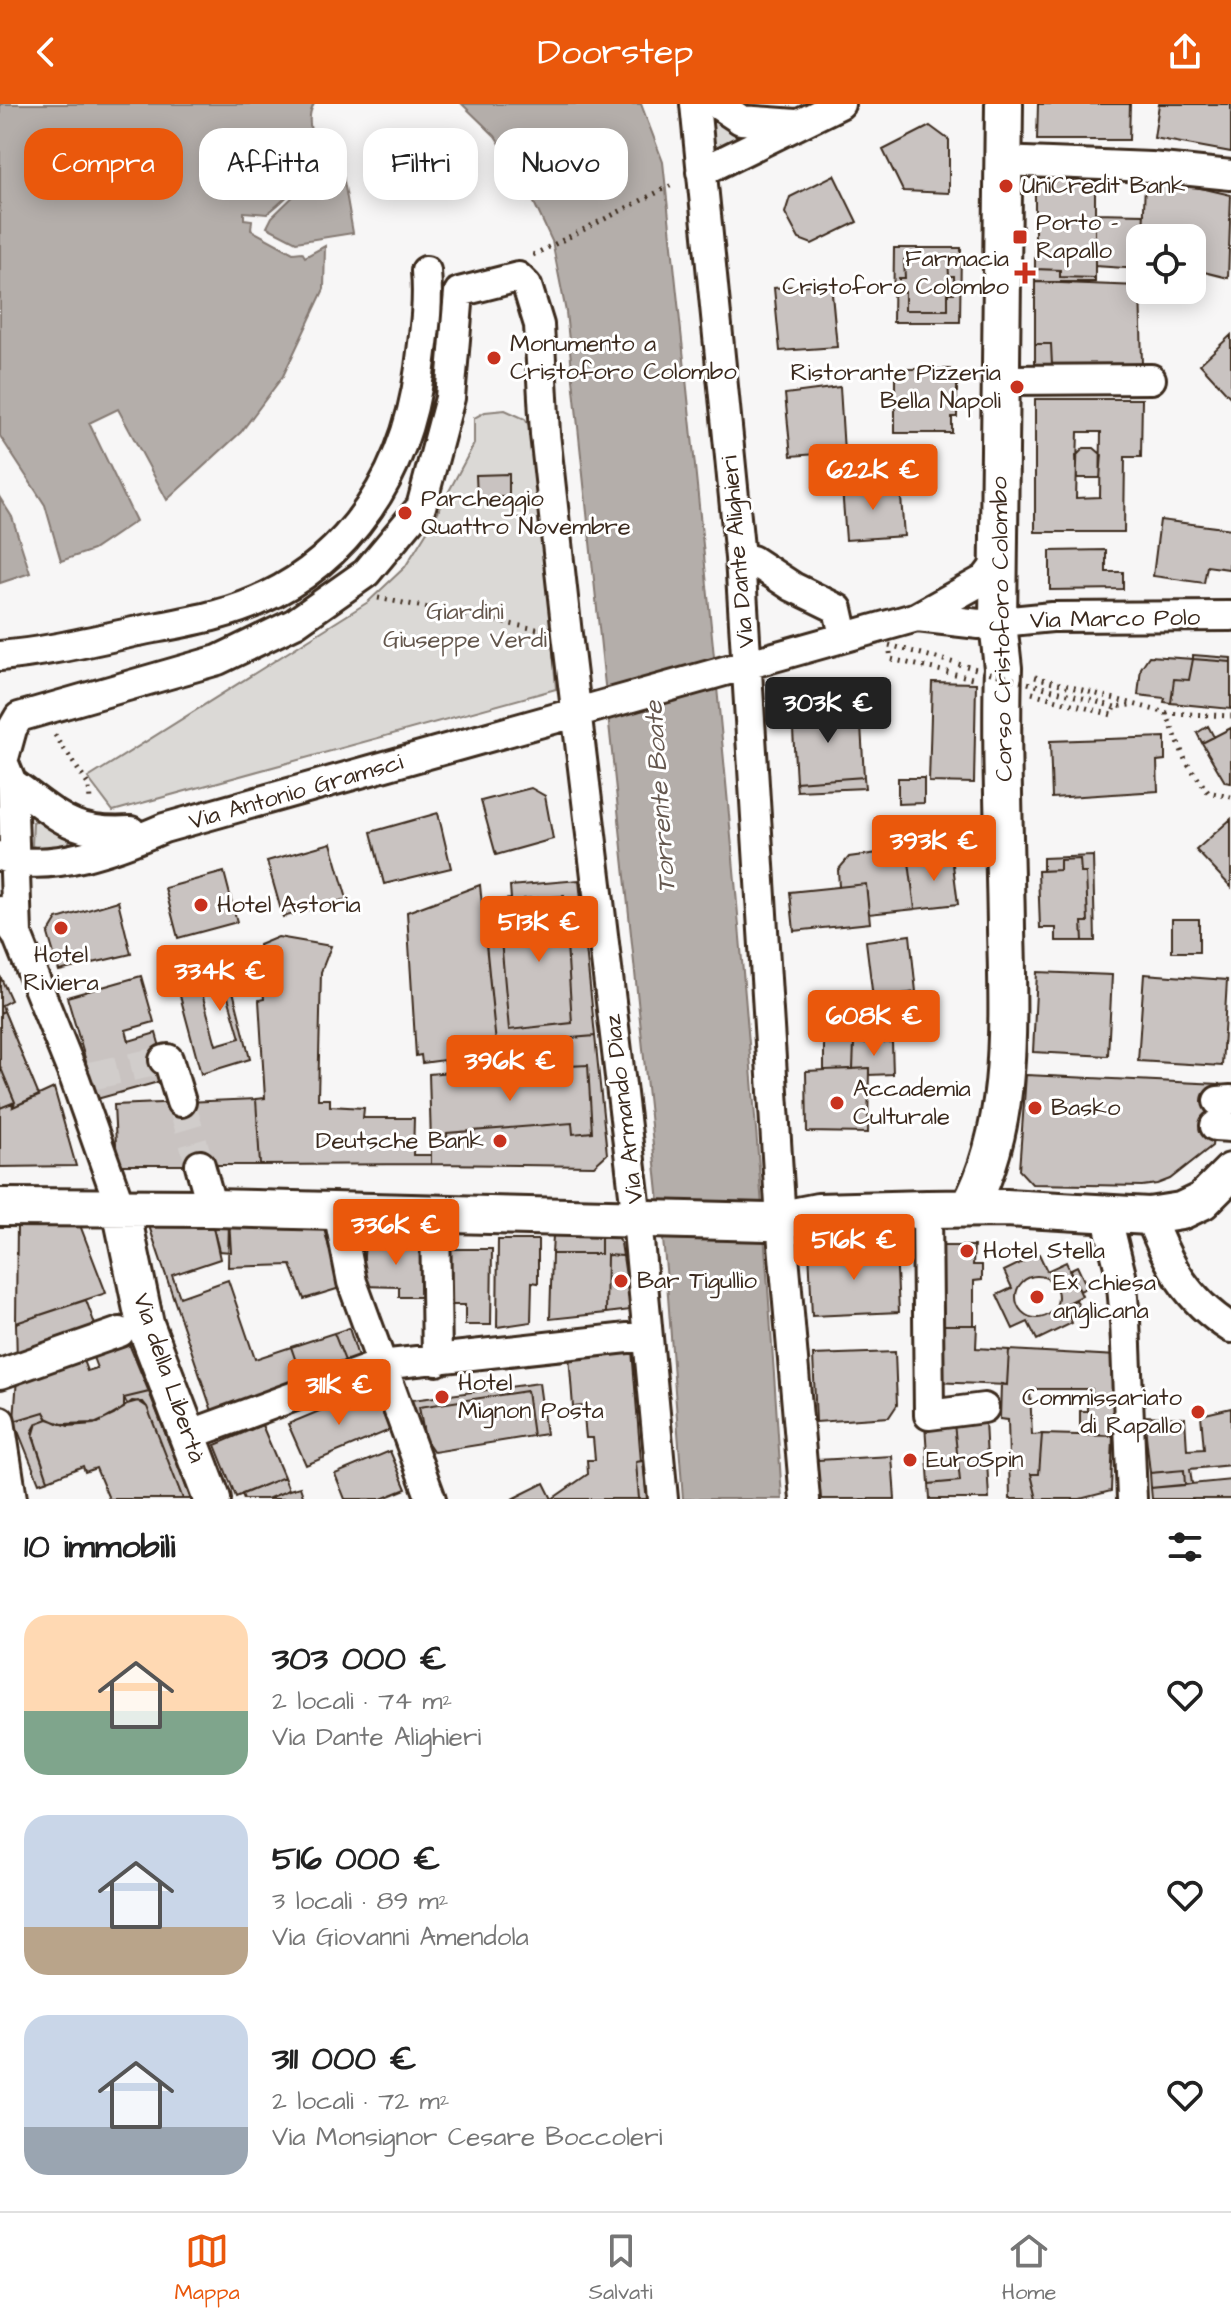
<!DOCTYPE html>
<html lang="it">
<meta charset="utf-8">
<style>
body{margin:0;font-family:"Architects Daughter",sans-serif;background:#f6f6f6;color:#222;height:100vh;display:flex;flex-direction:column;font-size:30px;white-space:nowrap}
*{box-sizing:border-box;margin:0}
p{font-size:26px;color:#767676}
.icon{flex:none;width:44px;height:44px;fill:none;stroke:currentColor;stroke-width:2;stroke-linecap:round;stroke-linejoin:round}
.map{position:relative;height:1395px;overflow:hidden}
.panel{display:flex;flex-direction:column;background:#fff;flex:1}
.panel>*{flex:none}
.guide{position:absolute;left:24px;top:24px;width:800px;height:72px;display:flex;gap:16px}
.tools{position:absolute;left:1126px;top:120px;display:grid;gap:16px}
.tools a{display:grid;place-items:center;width:80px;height:80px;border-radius:16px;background:#fff;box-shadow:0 4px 20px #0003;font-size:40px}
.price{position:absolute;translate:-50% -68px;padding:0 18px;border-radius:8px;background:#ea580c;color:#fff;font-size:26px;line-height:52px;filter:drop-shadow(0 2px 4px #0008)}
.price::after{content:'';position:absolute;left:50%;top:48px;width:24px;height:18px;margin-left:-12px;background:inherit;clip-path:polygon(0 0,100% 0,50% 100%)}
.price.active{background:#222;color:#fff}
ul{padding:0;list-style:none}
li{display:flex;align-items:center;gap:24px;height:200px;padding:0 24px}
li span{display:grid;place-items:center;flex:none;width:224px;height:160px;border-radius:24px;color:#555}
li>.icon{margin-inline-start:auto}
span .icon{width:96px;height:96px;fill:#fffc;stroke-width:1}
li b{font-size:34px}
h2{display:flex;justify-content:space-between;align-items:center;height:96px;padding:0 24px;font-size:34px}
.tag{padding:0 28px;border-radius:24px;background:#fff;box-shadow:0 4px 20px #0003;font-size:28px;line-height:72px}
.tag.active{background:#ea580c;color:#fff}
header{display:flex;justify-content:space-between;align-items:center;height:104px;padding:0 24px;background:#ea580c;color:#fff;font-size:36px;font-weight:600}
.tab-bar{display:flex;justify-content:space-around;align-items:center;height:112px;border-top:2px solid #e0e0e0;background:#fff;font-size:22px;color:#767676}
.tab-bar a{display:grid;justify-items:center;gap:4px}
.tab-bar .active{color:#ea580c}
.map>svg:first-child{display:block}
</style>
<header><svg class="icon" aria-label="back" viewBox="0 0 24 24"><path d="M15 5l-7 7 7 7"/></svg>Doorstep<svg class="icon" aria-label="share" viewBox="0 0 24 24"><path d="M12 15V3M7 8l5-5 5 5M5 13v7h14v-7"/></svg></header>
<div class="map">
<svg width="1231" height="1395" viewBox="0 0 1231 1395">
<rect width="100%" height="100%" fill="#f7f6f6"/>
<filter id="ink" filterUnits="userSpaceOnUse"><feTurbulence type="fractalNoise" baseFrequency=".0125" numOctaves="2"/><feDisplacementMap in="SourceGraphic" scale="16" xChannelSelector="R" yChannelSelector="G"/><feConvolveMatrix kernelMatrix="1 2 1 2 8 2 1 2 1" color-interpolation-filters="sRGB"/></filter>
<g filter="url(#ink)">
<path fill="#dbd9d6" stroke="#8b827a" stroke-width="2" d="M703,3L720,18L748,33L711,51Z
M505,306L525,315L536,333L556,585L113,707L88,674L368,498L405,463L431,421L474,340V314L485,308Z
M44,713L71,733L68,741L41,745L32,742L33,718Z"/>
<path fill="#b4aeaa" stroke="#847972" stroke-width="2" d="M0,0H314C304,17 315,32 313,50C310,75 285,95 267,110L244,108V115L252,116L251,126L293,149L302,148L305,153L325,142L324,185L283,272L241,328L167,396L118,305L89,319L136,417L93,446L61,457L45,401L0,332Z
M462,0H641L663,58C711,503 755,948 782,1395H683L666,1165L566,208L552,137L523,75L495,32Z
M340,54L353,129L296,138L267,123L272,113L305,81L313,58Z
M0,394L12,413L30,469L0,479Z"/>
<path fill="#c9c3c1" stroke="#3b2a1e" stroke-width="2" fill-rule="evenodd" d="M1038,0H1130L1129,36H1037Z
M1159,0H1231V48L1154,34Z
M930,22L949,36V89L903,87L883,46Z
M834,71L857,118L812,140L799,135L785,109L790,93Z
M1095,76V174L1060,173V166L1035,165V77Z
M1145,77L1192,82L1231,91L1228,174L1192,165V134H1143Z
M1095,109L1144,110L1140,165L1095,162Z
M894,144H961L960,218H893ZM948,155L949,172H954V189H948V206H905V188H899V174H905L904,156Z
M948,155L949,172H954V189H948V206H905V188H899V174H905L904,156Z
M1035,165L1060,166V173L1095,174V178H1035Z
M1035,178L1140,182L1142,261H1052L1051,240H1035Z
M831,179L837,243L780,247L774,184Z
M1231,231V294L1200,260Z
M1035,240H1051L1052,261L1035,262Z
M895,265H950V279H957V313H952V329H895Z
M840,283L844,348L791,352L785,290Z
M1035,295H1142L1141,353H1125L1124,428H1035ZM1078,328H1101L1100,393L1076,394Z
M1084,344H1094L1102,351L1100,374H1077L1076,352Z
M509,370V393H477L476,371Z
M900,380L904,432L846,436L842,384Z
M1160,416L1231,425L1229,465L1207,462L1204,479L1153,472Z
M1106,446V468H1123V485L1050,486V447Z
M1193,551L1231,554V558L1193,555Z
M1149,552L1193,555L1189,576L1174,575L1171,599L1164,598L1165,594L1138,591L1141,564Z
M1193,555L1231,558V605L1171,599L1174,575L1189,576Z
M932,578L976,579L974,679L929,678Z
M860,604L864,673L796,678L792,608Z
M1208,622L1214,633L1202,639L1197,629Z
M1231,624V679L1225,678L1202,639Z
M1165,633V656L1157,657L1158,687L1052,694L1050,637Z
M864,673L865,684L797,687L796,678Z
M898,674H924V699L898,700Z
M531,684L545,692L553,735L496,751L481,697Z
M438,709L451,764L384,780L371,728Z
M1231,715V783L1196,746Z
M950,735L952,753L925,756L923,738Z
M923,738L925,756L909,758L915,805L869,810L866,780L839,783L838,766L849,753L907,745Z
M331,739L347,795L283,813L267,757Z
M1093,752L1095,837H1083L1082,818H1088L1086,769H1081L1080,755L1060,756V766L1043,767V754Z
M952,753L958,800L915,805L909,758Z
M1080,755L1081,769H1086L1088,818H1082L1083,837H1056V824H1040L1038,767L1060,766V756Z
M224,768L237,818L178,834L165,784Z
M579,776L595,932L496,940L482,798L511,795L510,782ZM564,792L572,919L509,926L498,802L525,801L524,795Z
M866,780L870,819L794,827L790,788Z
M480,781L496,940L595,932L607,1050L594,1062L431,1060V1038L447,1036V1029L572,1019L573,1030L592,1028L588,961L568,962V970L451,977L444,956L422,959L421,951L416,952L407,808Z
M564,792L572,919L509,926L498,802L525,801L524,795Z
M118,797L131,850L59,867L48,830L57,815Z
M1172,815H1199V848H1172Z
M910,831L916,888L873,894L866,837Z
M278,833L331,842L321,868L318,995H330V1002L364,1004L363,1014H414L413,1051H431V1060L260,1061L256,995L265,994L259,896L264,895L259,841Z
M219,849L229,888L233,887L250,955L201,970L172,862Z
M1037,868L1112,871L1108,952L1033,948Z
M1144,870L1227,876L1222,962L1138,957Z
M0,872L11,896L2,901L4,907L0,909Z
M141,872L154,918L126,926L129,937L156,929L169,975L97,995L67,893Z
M223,876L240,934L216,941L200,882Z
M4,907L39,992L13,1003L15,998L0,962V909Z
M892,938L893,970L869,971V964L853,965L854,939Z
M824,939H854L853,965L824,966Z
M588,961L592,1028L573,1030L572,1019L447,1029V1036L431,1038L429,970L450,968L451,977L568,970V962Z
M0,962L15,998L0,1004Z
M869,964L868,1029L807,1028L806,967Z
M1026,971L1220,980L1212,1042L1170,1075L1157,1080L1142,1082L1032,1080L1019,1066Z
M54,984L76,1062L0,1063V1004L12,999L13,1003Z
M256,995L260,1061H117L114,1001Z
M17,1116H78L106,1189L16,1219Z
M147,1116L212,1119L220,1155L172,1171L180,1193L228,1176L255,1255L291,1243L301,1272L313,1270L345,1257L334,1229L349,1224L360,1259L214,1313Z
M229,1116L231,1148L219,1147L212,1119Z
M229,1116L323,1121L340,1184L304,1195L291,1161L228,1163Z
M365,1124L426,1125V1138L365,1137Z
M553,1131H601V1150H552Z
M601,1131H614L621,1139L623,1152L607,1151L606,1209L550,1215L552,1150H601Z
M498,1136H538V1179L532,1178L531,1218L497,1223Z
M365,1137L426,1138L425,1193H399V1183L362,1182Z
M934,1142H974L973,1161H982V1176L974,1177V1221H934Z
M441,1145H492L491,1221H465V1201H442Z
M809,1145H896L899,1208L812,1212Z
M1039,1150L1047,1167L1066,1158L1082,1192L1064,1201L1072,1219L1037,1236L1028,1218L1013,1225L997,1191L1012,1184L1004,1167Z
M607,1151L623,1152L631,1206L606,1209Z
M1077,1162L1087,1183L1080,1187L1069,1166Z
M1016 1193a21 21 0 1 1 42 0a21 21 0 1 1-42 0Z
M86,1196L98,1229L17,1257L16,1219Z
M1076,1196L1082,1209L1070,1215L1064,1201Z
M933,1221H977L976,1244L1009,1246L1007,1281L932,1278Z
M334,1229L345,1257L301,1272L291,1243Z
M127,1235L149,1288L124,1294V1304L98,1319L60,1320L47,1314L44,1308L14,1317L17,1273L81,1251L87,1267L97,1264L91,1248Z
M632,1246L641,1357L636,1358L639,1395H552L588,1370L587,1356H595L593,1334H586L583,1302L573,1303L569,1251Z
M1009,1246L1117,1252L1113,1332L1080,1330V1307H1087V1297H1093L1092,1285H1030L1032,1331L1042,1330L1039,1370H1031L1037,1395H1010L1008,1316L1000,1315L1001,1280L1007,1281Z
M895,1248L897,1301L889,1313L816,1318L813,1251Z
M539,1279L546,1330L533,1332L527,1287L419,1303L425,1335L415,1318L412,1296Z
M372,1285L390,1326L306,1361L288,1320Z
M527,1287L533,1332L434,1348L425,1335L419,1303Z
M149,1288L191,1395H183L147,1303L138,1297L127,1300L124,1294Z
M132,1297L143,1298L147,1303L183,1395H109L96,1364L85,1368L83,1362L48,1376L33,1333L37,1319L48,1315L68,1322L94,1320L114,1311Z
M1231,1304V1361L1190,1365L1192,1380L1185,1381L1184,1366L1150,1369L1144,1312L1185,1314L1187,1346L1204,1345L1201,1311Z
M44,1308L48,1315L37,1319L32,1328L48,1376L39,1379L14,1317Z
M985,1317L989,1395H930L929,1380L960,1377L954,1319Z
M954,1319L960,1377L929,1380L925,1320Z
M262,1321L284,1373L236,1393L215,1341Z
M1042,1330L1113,1332L1111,1387L1080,1395H1037L1031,1370H1039Z
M390,1347L406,1385L381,1395H345L335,1370Z
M892,1352L895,1395H819L817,1356Z
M643,1357L646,1389H650V1395H639L636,1358Z
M1184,1366L1185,1381L1151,1384L1150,1369Z
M284,1373L289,1386L267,1395H244L242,1390Z
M1231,1376V1395H1152L1151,1384Z
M544,1379L552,1395H512Z
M300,1383L304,1395H267L289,1386Z"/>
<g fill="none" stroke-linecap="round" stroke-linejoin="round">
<path stroke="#d1cdcb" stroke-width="28" stroke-dasharray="28 14" stroke-linecap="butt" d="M90,972L164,956
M181,998L200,1061"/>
<g stroke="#3b2a1e" stroke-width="34">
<path id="minor" d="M695,0L740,454L781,1117L805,1395
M717,0L741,16L796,20
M1003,57L1151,63L1231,71
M701,68L840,0
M1001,276L1151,275
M740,454L752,456L793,483L838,505L844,532
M917,513L979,520L1052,513L1231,512
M0,552C47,548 92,537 138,527C164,522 190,518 216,511C335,480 405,382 420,264C424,231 429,200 426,167
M0,650L12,679L17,830
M4,654L12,625L19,613L218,556L295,519L366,469L421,403L450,294L459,188L518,173L527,182L539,221L545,330L567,530L637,1115L663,1395
M12,679C59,712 71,731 131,727
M0,752C46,772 120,743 164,724L917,513L985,475L998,458
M0,807L17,831L75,975L121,1105
M164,956L168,955L181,998
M1218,997L1231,996
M1215,1022L1231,1023
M200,1061L212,1104
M927,1105L929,1311L984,1304
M338,1107L352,1178L431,1395
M435,1110L437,1257
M1106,1110L1121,1171L1125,1216L1132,1395
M1149,1112C1170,1162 1184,1194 1231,1224
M0,1270L120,1228
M0,1317L12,1395
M186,1332L380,1261L646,1232"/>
</g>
<g stroke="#3b2a1e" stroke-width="42">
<path id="major" d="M0,1103L212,1104L767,1118L818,1108L927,1105L1006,1104L1149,1112L1181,1107L1202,1097L1231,1068
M969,1104C1014,1022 1008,916 1006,825C1005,738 1000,650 1003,564L998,519L1004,0
M121,1105L145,1220L212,1395"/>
</g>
<path stroke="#3b2a1e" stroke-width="5" stroke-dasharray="2 6" stroke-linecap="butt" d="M533,151L674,80
M378,494L541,526
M890,548L891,555L972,574
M1035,573L1166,609L1231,612
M1032,589L1112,611L1115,603L1130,601
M1166,609L1186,658L1208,688L1231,693
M55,631L89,682L90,698"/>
<use href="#minor" stroke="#fff" stroke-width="28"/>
<use href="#major" stroke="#fff" stroke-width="36"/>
<path stroke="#3b2a1e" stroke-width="5" stroke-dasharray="2 6" stroke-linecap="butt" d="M889,541L1115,603"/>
</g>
</g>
<g fill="#c8321e" stroke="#fff" stroke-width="3">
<circle cx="1006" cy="82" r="8"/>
<rect x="1012" y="125" width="16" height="16" rx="4"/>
<path d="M1021 157h8v8h8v8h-8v8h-8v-8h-8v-8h8z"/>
<circle cx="494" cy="254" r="8"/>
<circle cx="1017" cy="283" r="8"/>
<circle cx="405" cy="409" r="8"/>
<circle cx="201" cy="801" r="8"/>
<circle cx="61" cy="824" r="8"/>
<circle cx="837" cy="999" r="8"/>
<circle cx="1035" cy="1004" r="8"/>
<circle cx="500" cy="1037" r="8"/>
<circle cx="967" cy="1147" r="8"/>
<circle cx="621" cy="1177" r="8"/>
<circle cx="1037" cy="1193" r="8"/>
<circle cx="442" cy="1293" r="8"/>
<circle cx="1198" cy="1308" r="8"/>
<circle cx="910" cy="1356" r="8"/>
</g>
<g text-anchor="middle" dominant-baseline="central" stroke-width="6" stroke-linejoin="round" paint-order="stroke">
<g font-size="24" fill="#3b2a1e" stroke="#fff" text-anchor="start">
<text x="1022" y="82">UniCredit Bank</text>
<text x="1036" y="119">Porto -<tspan x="1036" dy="28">Rapallo</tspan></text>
<text x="1009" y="155" text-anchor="end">Farmacia<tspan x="1009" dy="28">Cristoforo Colombo</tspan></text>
<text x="510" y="240">Monumento a<tspan x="510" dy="28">Cristoforo Colombo</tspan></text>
<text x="1001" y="269" text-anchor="end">Ristorante Pizzeria<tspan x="1001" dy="28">Bella Napoli</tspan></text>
<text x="421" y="395">Parcheggio<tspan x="421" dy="28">Quattro Novembre</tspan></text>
<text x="217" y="801">Hotel Astoria</text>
<text x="61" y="851" text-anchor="middle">Hotel<tspan x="61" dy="28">Riviera</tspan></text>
<text x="853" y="985">Accademia<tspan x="853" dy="28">Culturale</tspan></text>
<text x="1051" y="1004">Basko</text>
<text x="484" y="1037" text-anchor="end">Deutsche Bank</text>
<text x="983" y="1147">Hotel Stella</text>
<text x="637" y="1177">Bar Tigullio</text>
<text x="1053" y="1179">Ex chiesa<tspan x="1053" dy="28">anglicana</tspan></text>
<text x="458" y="1279">Hotel<tspan x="458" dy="28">Mignon Posta</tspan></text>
<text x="1182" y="1294" text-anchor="end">Commissariato<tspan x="1182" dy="28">di Rapallo</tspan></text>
<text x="926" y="1356">EuroSpin</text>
</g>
<g font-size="24" fill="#3b2a1e" stroke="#fff">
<text transform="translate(738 448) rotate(-95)">Via Dante Alighieri</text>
<text transform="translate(1115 515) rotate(-1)">Via Marco Polo</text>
<text transform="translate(1002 525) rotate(-91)">Corso Cristoforo Colombo</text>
<text transform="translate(296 688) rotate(-16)">Via Antonio Gramsci</text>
<text transform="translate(624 1005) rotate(-97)">Via Armando Diaz</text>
<text transform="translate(169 1274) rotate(71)">Via della Libertà</text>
</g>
<g font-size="24" fill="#63564c" stroke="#fff">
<text x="465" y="508">Giardini<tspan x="465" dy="28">Giuseppe Verdi</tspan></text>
</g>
<g font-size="26" font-style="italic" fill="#65584f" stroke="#fff">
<text transform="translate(660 693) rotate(-94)">Torrente Boate</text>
</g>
</g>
</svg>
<div class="tools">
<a><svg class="icon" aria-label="locate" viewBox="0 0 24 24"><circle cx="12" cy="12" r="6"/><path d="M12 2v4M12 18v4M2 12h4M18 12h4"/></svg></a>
</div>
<b class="price" style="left:873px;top:408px">622K €</b>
<b class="price active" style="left:828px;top:641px">303K €</b>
<b class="price" style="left:934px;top:779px">393K €</b>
<b class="price" style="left:539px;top:860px">513K €</b>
<b class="price" style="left:220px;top:909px">334K €</b>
<b class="price" style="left:874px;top:954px">608K €</b>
<b class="price" style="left:510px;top:999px">396K €</b>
<b class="price" style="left:396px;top:1163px">336K €</b>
<b class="price" style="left:854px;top:1178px">516K €</b>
<b class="price" style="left:339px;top:1323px">311K €</b>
<div class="guide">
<a class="tag active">Compra</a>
<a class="tag">Affitta</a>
<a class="tag">Filtri</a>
<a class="tag">Nuovo</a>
</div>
</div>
<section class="panel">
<h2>10 immobili<svg class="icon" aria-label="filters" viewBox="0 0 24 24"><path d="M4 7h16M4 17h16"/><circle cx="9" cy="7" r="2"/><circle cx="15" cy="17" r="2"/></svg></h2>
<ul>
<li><span style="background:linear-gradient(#ffd9b3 60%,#7fa58c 0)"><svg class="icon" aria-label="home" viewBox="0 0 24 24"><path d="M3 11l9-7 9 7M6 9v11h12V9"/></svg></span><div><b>303 000 €</b><p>2 locali · 74 m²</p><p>Via Dante Alighieri</p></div><svg class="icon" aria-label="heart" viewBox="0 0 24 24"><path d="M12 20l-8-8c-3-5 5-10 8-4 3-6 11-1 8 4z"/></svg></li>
<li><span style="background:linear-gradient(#c9d6e8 70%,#b9a48a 0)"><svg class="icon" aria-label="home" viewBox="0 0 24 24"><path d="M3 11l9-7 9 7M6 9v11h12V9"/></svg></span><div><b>516 000 €</b><p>3 locali · 89 m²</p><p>Via Giovanni Amendola</p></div><svg class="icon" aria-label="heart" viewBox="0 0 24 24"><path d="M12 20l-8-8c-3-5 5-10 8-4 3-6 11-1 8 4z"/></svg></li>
<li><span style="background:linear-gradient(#c9d6e8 70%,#9aa5b1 0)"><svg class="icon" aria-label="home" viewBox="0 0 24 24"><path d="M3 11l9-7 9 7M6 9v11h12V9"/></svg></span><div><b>311 000 €</b><p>2 locali · 72 m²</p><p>Via Monsignor Cesare Boccoleri</p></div><svg class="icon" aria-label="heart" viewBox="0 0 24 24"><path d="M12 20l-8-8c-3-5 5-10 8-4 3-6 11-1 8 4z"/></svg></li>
</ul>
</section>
<nav class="tab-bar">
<a class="active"><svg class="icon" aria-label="map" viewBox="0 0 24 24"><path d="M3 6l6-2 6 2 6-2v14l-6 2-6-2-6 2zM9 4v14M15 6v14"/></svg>Mappa</a>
<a><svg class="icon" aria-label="saved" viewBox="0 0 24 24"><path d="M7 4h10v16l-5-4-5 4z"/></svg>Salvati</a>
<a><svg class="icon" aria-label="home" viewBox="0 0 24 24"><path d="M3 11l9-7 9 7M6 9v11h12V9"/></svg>Home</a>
</nav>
